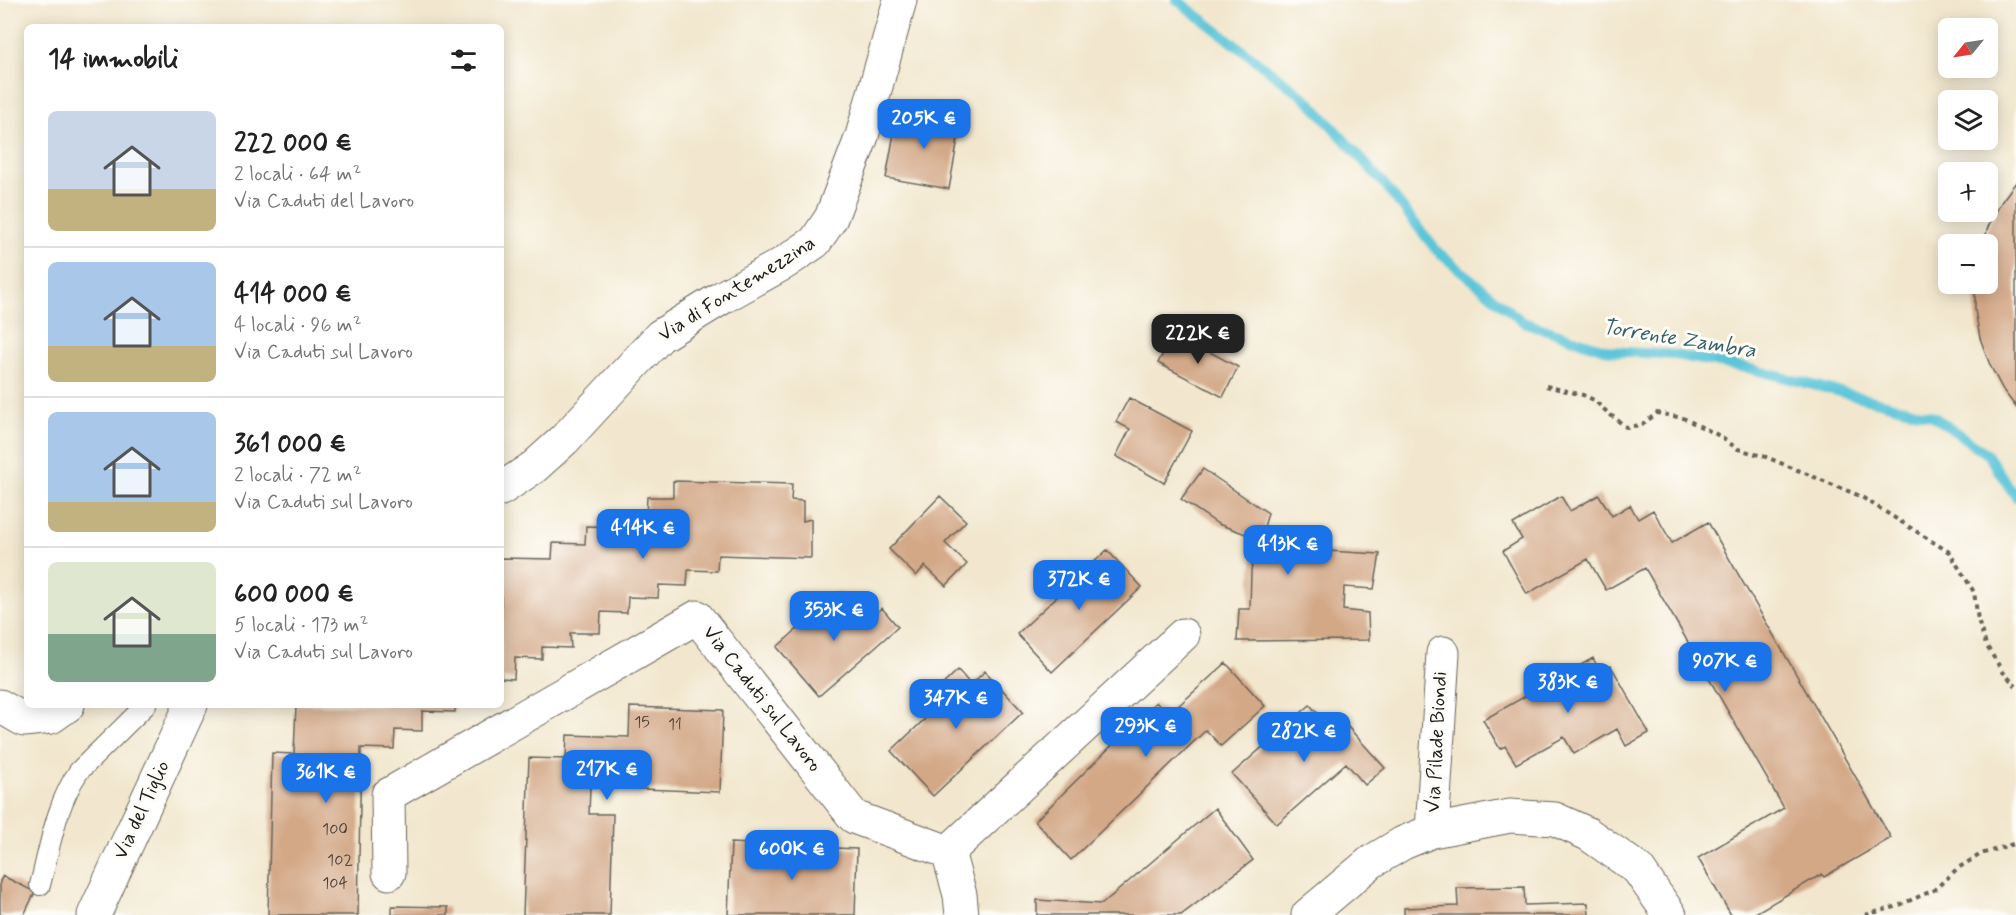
<!DOCTYPE html>
<html lang="it">
<meta charset="utf-8">
<style>
body{margin:0;font-family:Mynerve,sans-serif;background:#f2f2f2;color:#222;height:100vh;display:flex;flex-direction:column;font-size:22px;white-space:nowrap}
*{box-sizing:border-box;margin:0}
p{font-size:20px;color:#767676}
.icon{flex:none;width:33px;height:33px;fill:none;stroke:currentColor;stroke-width:2;stroke-linecap:round;stroke-linejoin:round}
.map{position:relative;flex:1;overflow:hidden}
.side{position:absolute;left:24px;top:24px;width:480px;height:684px;display:flex;flex-direction:column;background:#fff;border-radius:9px;box-shadow:0 3px 15px #0003}
.side>*{flex:none}
.needle{width:39px;rotate:240deg}
.tools{position:absolute;left:1938px;top:18px;display:grid;gap:12px}
.tools a{display:grid;place-items:center;width:60px;height:60px;border-radius:9px;background:#fff;box-shadow:0 3px 15px #0003;font-size:30px}
.price{position:absolute;translate:-50% -51px;padding:0 14px;border-radius:12px;background:#1a73e8;color:#fff;font-size:20px;line-height:39px;filter:drop-shadow(0 2px 3px #0008)}
.price::after{content:'';position:absolute;left:50%;top:36px;width:18px;height:14px;margin-left:-9px;background:inherit;clip-path:polygon(0 0,100% 0,50% 100%)}
.price.current{background:#222;color:#fff}
ul{padding:0;list-style:none}
li{display:flex;align-items:center;gap:18px;height:150px;padding:0 24px}
li+li{border-top:2px solid #e0e0e0}
li span{display:grid;place-items:center;flex:none;width:168px;height:120px;border-radius:9px;color:#555}
li>.icon{margin-inline-start:auto}
span .icon{width:72px;height:72px;fill:#fffc;stroke-width:1}
li b{font-size:26px}
h2{display:flex;justify-content:space-between;align-items:center;height:72px;padding:0 24px;font-size:26px}
.map>svg:first-child{display:block}
</style>
<div class="map">
<svg width="2016" height="915" viewBox="0 0 2016 915">
<rect width="100%" height="100%" fill="#fdfcf7"/>
<filter id="ink" filterUnits="userSpaceOnUse"><feTurbulence type="fractalNoise" baseFrequency=".0167" numOctaves="2"/><feDisplacementMap in="SourceGraphic" scale="12" xChannelSelector="R" yChannelSelector="G"/><feConvolveMatrix kernelMatrix="1 2 1 2 8 2 1 2 1" color-interpolation-filters="sRGB"/></filter>
<filter id="wash" filterUnits="userSpaceOnUse"><feTurbulence type="fractalNoise" baseFrequency=".008" numOctaves="4" result="noise"/><feDisplacementMap in="SourceGraphic" scale="24" xChannelSelector="R" yChannelSelector="G"/><feGaussianBlur stdDeviation="1.35" result="paint"/><feColorMatrix in="noise" values="0 0 0 0 0 0 0 0 0 0 0 0 0 0 0 0 0 1.4 0 .05"/><feComposite in="paint" operator="in"/></filter>
<g filter="url(#wash)">
<rect width="100%" height="100%" fill="#f2e7ce"/>
<g fill="none" stroke-linecap="round" stroke-linejoin="round">
<path stroke="#5cc5d8" stroke-width="10" d="M1177,0L1309,101L1384,184L1437,251L1523,322L1610,351L1675,355L1747,368L1933,416L1987,454L2016,497"/>
</g>
<g id="blocks">
<path fill="#d3a887" d="M898,111L961,122L949,189L886,178Z
M2016,182V407L2003,390L1990,365L1980,338L1975,310V284H1988V244H1983L1988,227L2002,201Z
M1174,333L1238,367L1223,397L1158,363Z
M1129,398L1192,431L1164,483L1116,456L1130,429L1116,422Z
M1203,469L1268,513L1262,534L1310,550L1380,554L1374,589L1344,587L1343,610L1368,613L1369,640L1237,641L1239,609H1250L1251,571L1257,538L1218,524L1181,499Z
M673,481L792,484L791,500L803,501V521L811,519V558L718,555L717,571L688,570L687,586L659,585L658,598L628,597L627,613L601,612L600,633H570L571,648L542,647V659L515,658L514,679L501,678V558L552,559L553,543L585,544L586,526L617,527V515H646L647,497H673Z
M1599,495L1612,516L1630,505L1638,519L1653,510L1672,543L1708,522L1891,838L1824,877L1822,874L1752,915H1731L1698,858L1784,808L1645,568L1606,590L1588,559L1527,594L1503,551L1522,539L1513,524L1561,496L1570,511Z
M940,496L966,521L945,543L967,564L946,586L925,566L916,576L889,549Z
M1107,550L1142,587L1052,672L1017,634Z
M839,592L866,622L882,608L898,627L819,696L777,647Z
M1593,658L1600,672L1611,666L1649,733L1626,746L1617,729L1574,754L1564,737L1516,764L1505,746L1500,749L1483,720Z
M1226,663L1265,706L1221,746L1206,730L1071,860L1035,821L1156,702L1168,715Z
M958,670L971,685L985,671L1023,712L933,796L891,751L947,698L938,689Z
M296,705H455V712L422,711V731L395,730L394,749L361,748L358,915H268L272,753L294,754Z
M1310,705L1329,726L1339,717L1385,768L1365,785L1346,763L1277,824L1232,774Z
M630,707L723,710L720,792L590,787L589,814H613L610,915H523L529,758L566,759L567,735L629,737Z
M1215,808L1253,860L1181,915H1037V900L1102,904Z
M731,843L857,849L855,915H728Z
M3,876L35,892L24,915H0V881Z
M1524,887L1525,905L1588,903L1589,915H1404V908L1458,906L1457,888Z
M392,906L448,907V915H392Z"/>
</g>
</g>
<g filter="url(#ink)">
<use href="#blocks" fill-opacity="0" stroke="#67635a" stroke-width="1.5"/>
<g fill="none" stroke-linecap="round" stroke-linejoin="round">
<g stroke="#67635a" stroke-width="22">
<path id="service" d="M40,885C50,847 56,804 79,771L146,705"/>
</g>
<g stroke="#67635a" stroke-width="35">
<path id="minor" d="M501,489L534,467L564,440L660,336L723,297L784,263L815,242L831,218L862,136L900,0
M0,706L24,720L51,717L68,705
M1432,831L1443,653
M948,852L1183,635
M948,852L960,895L962,915
M389,873L388,795L697,617L854,817L948,852
M94,915L191,705
M1308,915L1371,862L1403,843L1432,831L1510,816L1555,819L1588,834L1638,869L1670,915"/>
</g>
<path stroke="#67635a" stroke-width="4" stroke-dasharray="4.5 4.5" stroke-linecap="butt" d="M1546,386L1583,395L1594,400L1607,412L1626,427L1642,425L1657,413L1683,418L1716,434L1738,449L1766,457L1860,496L1949,552L1974,592L1978,620L1986,645L2003,672L2016,686
M1865,915L1895,907L1934,890L1958,868L1981,854L2016,843"/>
<use href="#service" stroke="#fff" stroke-width="20"/>
<use href="#minor" stroke="#fff" stroke-width="33"/>
</g>
</g>
<g text-anchor="middle" dominant-baseline="central" stroke-width="6" stroke-linejoin="round" paint-order="stroke">
<g font-size="16" fill="#4a3f37">
<text x="642" y="722">15</text>
<text x="675" y="724">11</text>
<text x="335" y="829">100</text>
<text x="340" y="860">102</text>
<text x="335" y="883">104</text>
</g>
<g font-size="20" fill="#1c1c1c" stroke="#fdfcf7">
<text transform="translate(737 289) rotate(-32)">Via di Fontemezzina</text>
<text transform="translate(762 699) rotate(52)">Via Caduti sul Lavoro</text>
<text transform="translate(1437 742) rotate(-87)">Via Pilade Biondi</text>
<text transform="translate(142 810) rotate(-65)">Via del Tiglio</text>
</g>
<g font-size="21" font-style="italic" fill="#366067" stroke="#fdfcf7">
<text transform="translate(1679 339) rotate(9)">Torrente Zambra</text>
</g>
</g>
</svg>
<div class="tools">
<a><svg class="needle" viewBox="-14 -14 28 28"><path d="M0-13l5 13h-10z" fill="#e53935"/><path d="M0 13l5-13h-10z" fill="#767676"/></svg></a>
<a><svg class="icon" aria-label="layers" viewBox="0 0 24 24"><path d="M12 4l9 5-9 5-9-5zM3 14l9 5 9-5"/></svg></a>
<a>+</a>
<a>−</a>
</div>
<b class="price" style="left:924px;top:150px">205K €</b>
<b class="price current" style="left:1198px;top:365px">222K €</b>
<b class="price" style="left:643px;top:560px">414K €</b>
<b class="price" style="left:1288px;top:576px">413K €</b>
<b class="price" style="left:1079px;top:611px">372K €</b>
<b class="price" style="left:834px;top:642px">353K €</b>
<b class="price" style="left:1725px;top:693px">907K €</b>
<b class="price" style="left:1568px;top:714px">383K €</b>
<b class="price" style="left:956px;top:730px">347K €</b>
<b class="price" style="left:1146px;top:758px">293K €</b>
<b class="price" style="left:1304px;top:763px">282K €</b>
<b class="price" style="left:607px;top:801px">217K €</b>
<b class="price" style="left:326px;top:804px">361K €</b>
<b class="price" style="left:792px;top:881px">600K €</b>
<section class="side">
<h2>14 immobili<svg class="icon" aria-label="filters" viewBox="0 0 24 24"><path d="M4 7h16M4 17h16"/><circle cx="9" cy="7" r="2"/><circle cx="15" cy="17" r="2"/></svg></h2>
<ul>
<li><span style="background:linear-gradient(#c9d6e8 65%,#c2b280 0)"><svg class="icon" aria-label="home" viewBox="0 0 24 24"><path d="M3 11l9-7 9 7M6 9v11h12V9"/></svg></span><div><b>222 000 €</b><p>2 locali · 64 m²</p><p>Via Caduti del Lavoro</p></div></li>
<li><span style="background:linear-gradient(#a9c7e8 70%,#c2b280 0)"><svg class="icon" aria-label="home" viewBox="0 0 24 24"><path d="M3 11l9-7 9 7M6 9v11h12V9"/></svg></span><div><b>414 000 €</b><p>4 locali · 96 m²</p><p>Via Caduti sul Lavoro</p></div></li>
<li><span style="background:linear-gradient(#a9c7e8 75%,#c2b280 0)"><svg class="icon" aria-label="home" viewBox="0 0 24 24"><path d="M3 11l9-7 9 7M6 9v11h12V9"/></svg></span><div><b>361 000 €</b><p>2 locali · 72 m²</p><p>Via Caduti sul Lavoro</p></div></li>
<li><span style="background:linear-gradient(#dfe7d0 60%,#7fa58c 0)"><svg class="icon" aria-label="home" viewBox="0 0 24 24"><path d="M3 11l9-7 9 7M6 9v11h12V9"/></svg></span><div><b>600 000 €</b><p>5 locali · 173 m²</p><p>Via Caduti sul Lavoro</p></div></li>
</ul>
</section>
</div>
